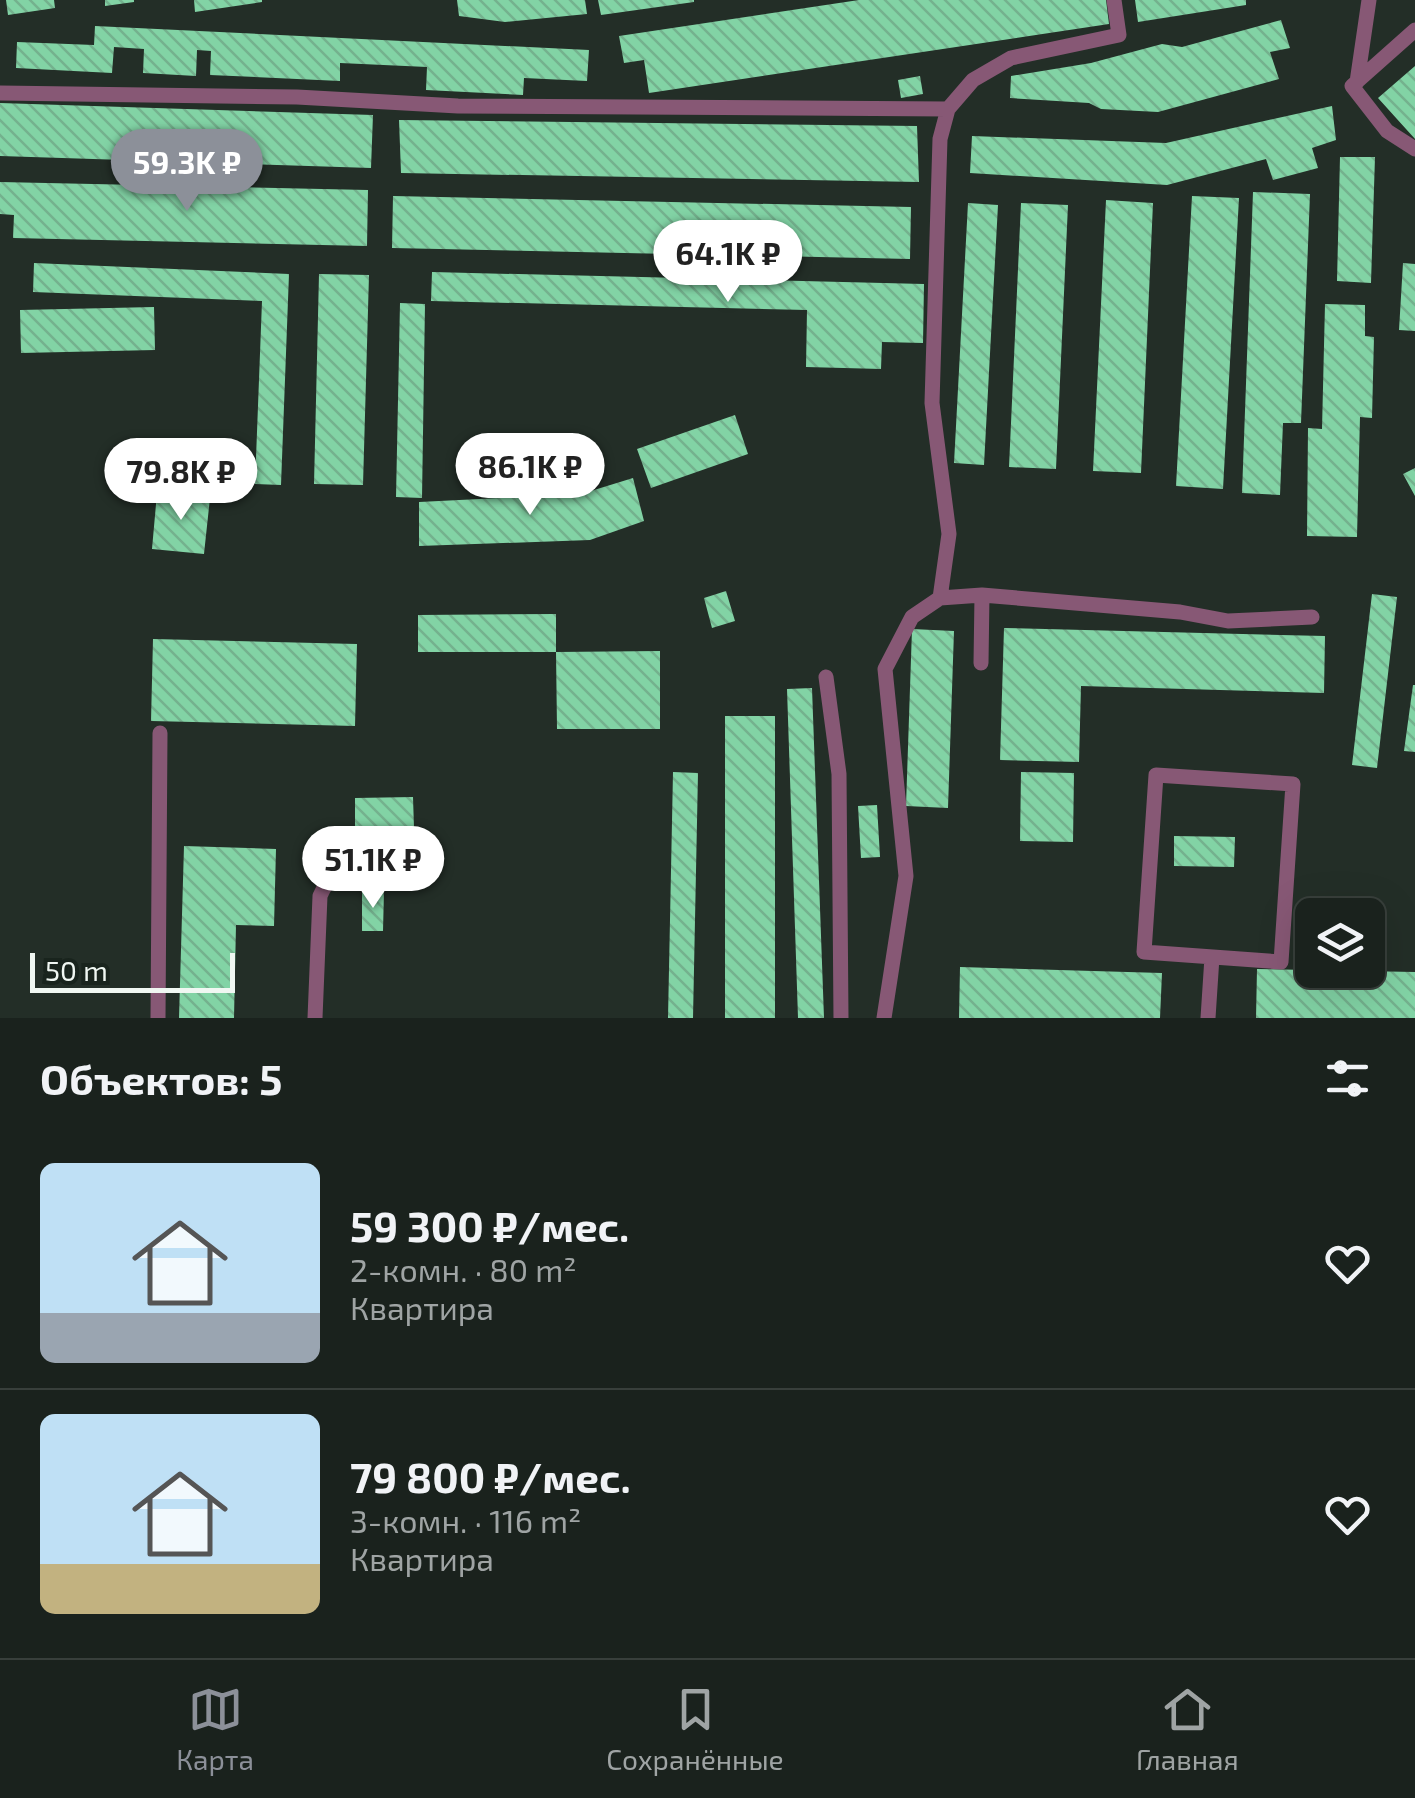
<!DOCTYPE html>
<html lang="ru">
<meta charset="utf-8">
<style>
body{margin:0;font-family:"Exo 2",sans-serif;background:#232a26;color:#f1f3f6;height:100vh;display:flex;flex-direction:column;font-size:38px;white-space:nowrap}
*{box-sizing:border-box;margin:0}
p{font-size:32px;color:#9fa4a4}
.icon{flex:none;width:55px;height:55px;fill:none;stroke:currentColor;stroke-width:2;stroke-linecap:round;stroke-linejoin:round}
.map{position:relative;height:1018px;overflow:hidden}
.panel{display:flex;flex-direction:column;background:#1a221d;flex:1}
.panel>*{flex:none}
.tools{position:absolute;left:1295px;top:898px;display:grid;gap:20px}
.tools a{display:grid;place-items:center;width:90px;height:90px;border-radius:15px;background:#1a221d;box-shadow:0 10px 40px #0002,0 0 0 2px #383f3b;font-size:50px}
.scale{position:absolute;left:30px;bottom:25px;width:205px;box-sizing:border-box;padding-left:10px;border:5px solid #f0f7f2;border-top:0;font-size:28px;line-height:35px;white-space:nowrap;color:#f0f7f2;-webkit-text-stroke:8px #19241d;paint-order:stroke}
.price{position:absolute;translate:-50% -85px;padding:0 22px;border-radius:35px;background:#fff;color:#222;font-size:32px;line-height:65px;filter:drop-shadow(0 2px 5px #0008)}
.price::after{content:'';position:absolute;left:50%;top:60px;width:30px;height:22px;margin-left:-15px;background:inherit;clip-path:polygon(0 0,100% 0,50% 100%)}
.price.on{background:#8c9099;color:#fff}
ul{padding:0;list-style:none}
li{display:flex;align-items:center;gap:30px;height:250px;padding:0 40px}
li+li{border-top:2px solid #383f3b}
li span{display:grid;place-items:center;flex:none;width:280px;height:200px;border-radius:15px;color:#555}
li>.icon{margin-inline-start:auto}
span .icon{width:120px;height:120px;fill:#fffc;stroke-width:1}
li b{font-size:42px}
h2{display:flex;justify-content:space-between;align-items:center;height:120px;padding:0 40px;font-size:42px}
.menu{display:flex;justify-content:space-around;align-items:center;height:140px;border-top:2px solid #383f3b;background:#1a221d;font-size:28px;color:#9fa4a4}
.menu a{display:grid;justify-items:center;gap:5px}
.menu .on{color:#8c9099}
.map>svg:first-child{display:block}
</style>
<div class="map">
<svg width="1415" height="1018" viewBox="0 0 1415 1018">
<defs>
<pattern id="building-back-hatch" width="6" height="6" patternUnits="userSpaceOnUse" patternTransform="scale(2.5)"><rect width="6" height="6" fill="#82d3a5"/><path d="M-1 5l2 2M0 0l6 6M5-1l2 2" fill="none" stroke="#74b18e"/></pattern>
</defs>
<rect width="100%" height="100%" fill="#232e27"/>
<path fill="url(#building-back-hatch)" d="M6,0H54L55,8L8,15Z
M105,0H134V2L105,6Z
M194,0H262V2L195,12Z
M457,0H585L587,14L505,22L459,16Z
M598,0H694V2L601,15Z
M859,0H1106L1109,24L649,93L644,60L624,63L619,36Z
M1135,0H1246V5L1138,22Z
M1281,20L1290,48L1270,52L1279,79L1158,112L1101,109L1089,103L1010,98L1011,76L1091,63L1162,44L1182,47Z
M95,26L589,50L587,81L524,78L523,95L426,90L427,67L340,63V81L210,75L211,51L197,50L196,76L143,73L144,49L114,47L112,73L16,68L17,42L94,45Z
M1415,66V139L1378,98Z
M920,76L923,94L901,98L898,80Z
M0,103L373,115L371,168L0,156Z
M1332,106L1336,140L1312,148L1318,168L1273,180L1266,159L1167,185L970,173L972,136L1166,143Z
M399,120L917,126L919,182L401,173Z
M1340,157H1375L1371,283L1337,281Z
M0,182L368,190L367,246L13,238L14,215L0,214Z
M1253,192L1310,194L1301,423H1283L1280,495L1242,493Z
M393,196L911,207L910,259L392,248Z
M1192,196L1239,198L1223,489L1176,486Z
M1106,200L1153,203L1141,473L1093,471Z
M968,203L998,205L984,465L954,463Z
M1021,203L1068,205L1056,469L1009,467Z
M34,263L289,274L281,485L255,484L262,301L33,292Z
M1403,263L1415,264V331L1399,330Z
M432,272L924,284L923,343L882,342L881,369L806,367L807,310L431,301Z
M319,274L369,275L363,485L314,484Z
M400,303L425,304L422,498L396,497Z
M1325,304L1365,305V336L1374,337L1372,418L1360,417L1357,537L1307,536L1308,428L1322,429Z
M154,307L155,350L21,353L20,310Z
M735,415L748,454L651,488L637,449Z
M1415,468V496L1403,474Z
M633,478L644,521L590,540L419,546V502L581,494Z
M157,493L210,498L204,554L152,549Z
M726,591L735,621L712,628L704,598Z
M1372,594L1397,597L1377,768L1352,765Z
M556,614V652L660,651V729H557L556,652H418V615Z
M1004,628L1325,636L1324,693L1081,686L1079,762L1000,760Z
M912,629L954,631L948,808L906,806Z
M153,639L357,644L355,726L151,721Z
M1413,685H1415V752L1404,751Z
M812,688L824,1018H798L787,689Z
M725,716H775V1018H725Z
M673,772L698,773L693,1018H668Z
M1021,772L1074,773L1073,842L1020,841Z
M413,797L414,828L355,830V798Z
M877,805L880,857L861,858L858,806Z
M1174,836L1235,837L1234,867L1174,866Z
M184,846L276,849L274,926L236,925L234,1018H179Z
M362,890L384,891L383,931H362Z
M960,967L1162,973L1160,1018H959Z
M1257,969L1415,972V1018H1256Z"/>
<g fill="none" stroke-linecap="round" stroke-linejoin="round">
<path stroke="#875875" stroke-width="15" d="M1415,30L1352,86L1387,131L1415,149
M1357,82L1369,0
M0,93L297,97L458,106L948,109
M940,598L949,534L932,403L940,139L948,109L973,80L1011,58L1119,35L1114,0
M981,663L982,595L1180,612L1228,621L1312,617
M826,677L839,774L841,1018
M1156,775L1293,784L1281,962L1144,952Z
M158,1018L160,733
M315,1018L320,896C330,873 336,876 359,875
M884,1018L906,876L885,669L912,617L940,598L982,595
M1208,1018L1212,957"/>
</g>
</svg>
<div class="tools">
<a><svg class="icon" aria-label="layers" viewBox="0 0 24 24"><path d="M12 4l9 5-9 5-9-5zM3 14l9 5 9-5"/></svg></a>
</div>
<div class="scale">50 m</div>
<b class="price on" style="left:187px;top:214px">59.3K ₽</b>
<b class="price" style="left:728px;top:305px">64.1K ₽</b>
<b class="price" style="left:530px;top:518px">86.1K ₽</b>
<b class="price" style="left:181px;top:523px">79.8K ₽</b>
<b class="price" style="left:373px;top:911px">51.1K ₽</b>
</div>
<section class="panel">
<h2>Объектов: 5<svg class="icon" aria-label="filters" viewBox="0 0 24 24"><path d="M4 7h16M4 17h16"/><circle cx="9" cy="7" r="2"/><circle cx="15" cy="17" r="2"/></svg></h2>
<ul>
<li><span style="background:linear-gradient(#bfe0f5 75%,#9aa5b1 0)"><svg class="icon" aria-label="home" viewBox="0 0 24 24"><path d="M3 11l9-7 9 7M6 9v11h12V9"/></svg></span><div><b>59 300 ₽/мес.</b><p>2-комн. · 80 m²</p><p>Квартира</p></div><svg class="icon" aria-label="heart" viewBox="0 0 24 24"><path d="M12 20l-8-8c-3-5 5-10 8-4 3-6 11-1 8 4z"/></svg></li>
<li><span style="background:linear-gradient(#bfe0f5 75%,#c2b280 0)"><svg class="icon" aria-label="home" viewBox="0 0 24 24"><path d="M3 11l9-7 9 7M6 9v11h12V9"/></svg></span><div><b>79 800 ₽/мес.</b><p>3-комн. · 116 m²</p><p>Квартира</p></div><svg class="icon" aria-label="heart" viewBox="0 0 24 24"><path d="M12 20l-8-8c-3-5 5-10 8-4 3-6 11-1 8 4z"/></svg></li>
</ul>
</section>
<nav class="menu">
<a class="on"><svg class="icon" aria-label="map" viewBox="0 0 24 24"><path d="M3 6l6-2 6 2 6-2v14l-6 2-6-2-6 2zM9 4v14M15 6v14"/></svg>Карта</a>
<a><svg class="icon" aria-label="saved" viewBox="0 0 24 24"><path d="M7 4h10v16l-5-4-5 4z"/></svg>Сохранённые</a>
<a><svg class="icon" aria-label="home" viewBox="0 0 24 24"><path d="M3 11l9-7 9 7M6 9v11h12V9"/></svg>Главная</a>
</nav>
